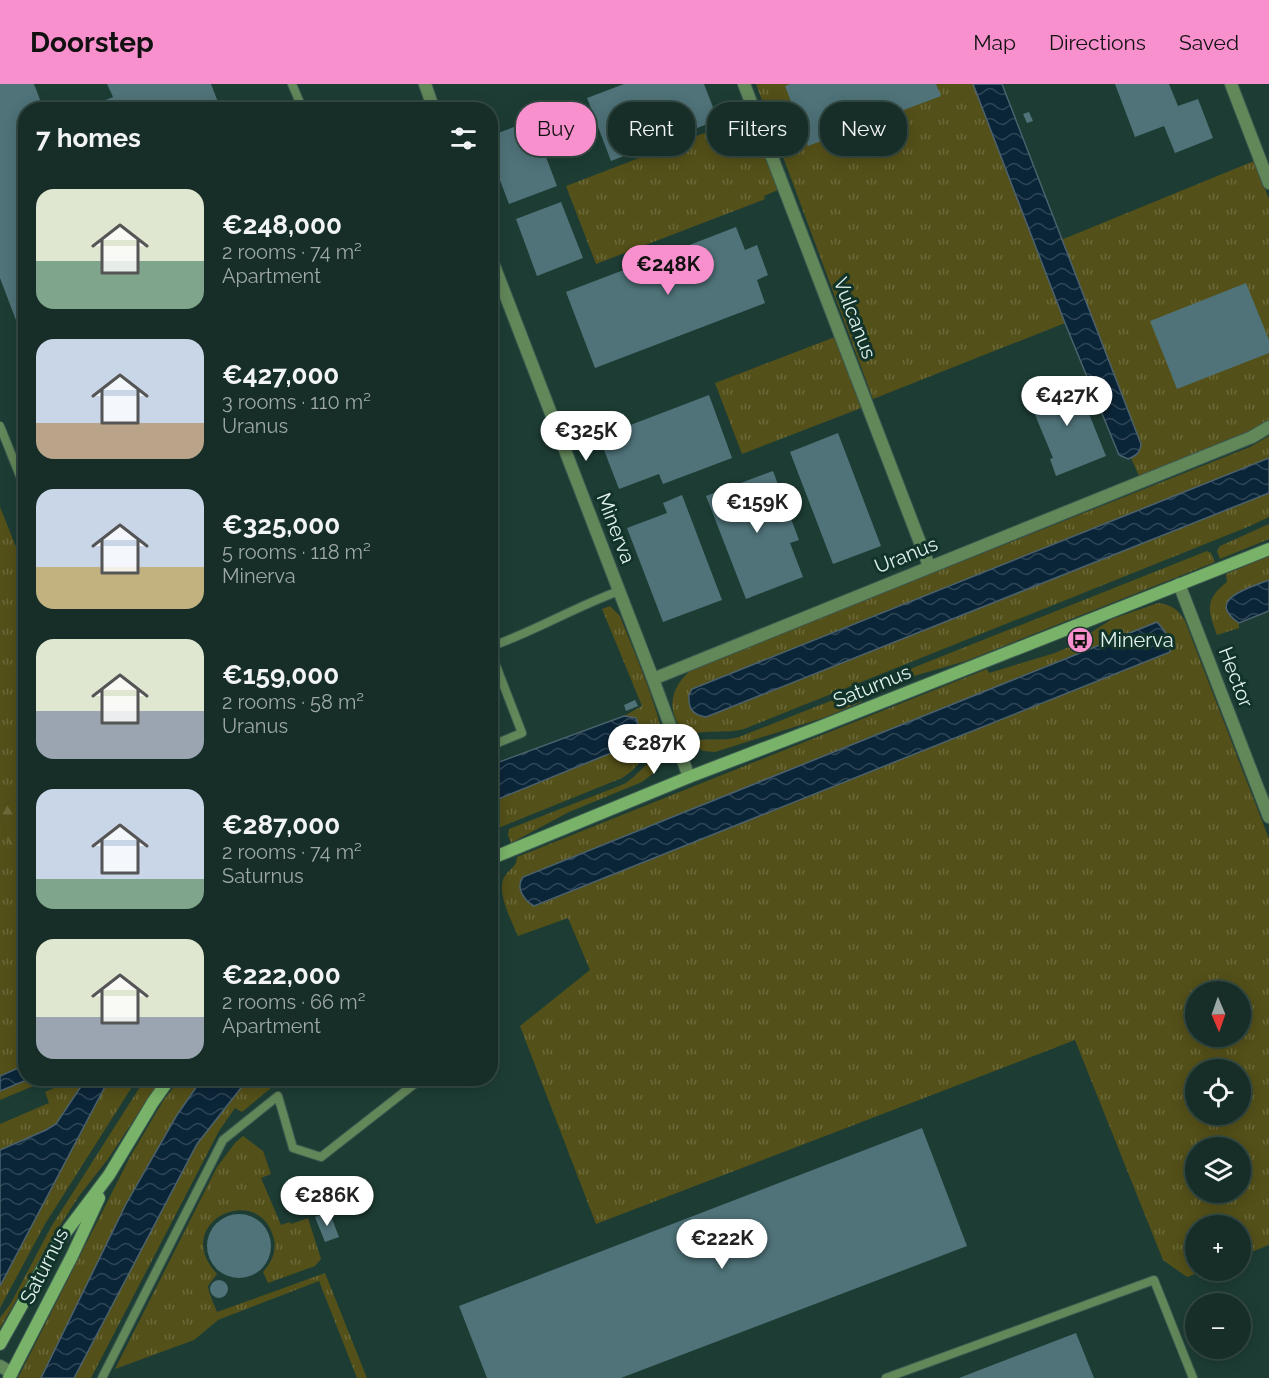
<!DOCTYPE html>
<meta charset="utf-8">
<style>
body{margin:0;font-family:Raleway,sans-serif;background:#233a33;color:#f1f3f6;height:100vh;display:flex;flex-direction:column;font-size:22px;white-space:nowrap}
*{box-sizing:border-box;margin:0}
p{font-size:20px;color:#9ea8a7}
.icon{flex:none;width:33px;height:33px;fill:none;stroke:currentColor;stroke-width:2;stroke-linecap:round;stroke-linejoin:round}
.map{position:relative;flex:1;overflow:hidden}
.sheet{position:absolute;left:18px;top:18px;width:480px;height:984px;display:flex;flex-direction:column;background:#162e27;border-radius:24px;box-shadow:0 3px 15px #0003,0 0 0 2px #354a44}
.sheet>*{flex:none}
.guide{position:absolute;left:516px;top:18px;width:570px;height:54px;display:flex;gap:12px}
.needle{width:39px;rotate:178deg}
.tools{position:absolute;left:1185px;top:897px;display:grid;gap:12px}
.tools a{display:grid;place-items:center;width:66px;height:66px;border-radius:50%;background:#162e27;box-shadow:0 3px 15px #0003,0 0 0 2px #354a44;font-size:30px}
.price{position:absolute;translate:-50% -51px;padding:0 14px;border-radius:21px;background:#fff;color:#222;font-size:20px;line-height:39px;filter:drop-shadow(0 2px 3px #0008)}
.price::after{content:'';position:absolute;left:50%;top:36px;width:18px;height:14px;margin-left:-9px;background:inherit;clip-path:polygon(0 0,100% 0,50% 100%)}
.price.on{background:#f790cd;color:#111}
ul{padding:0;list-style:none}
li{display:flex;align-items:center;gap:18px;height:150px;padding:0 18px}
li span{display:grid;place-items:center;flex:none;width:168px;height:120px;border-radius:18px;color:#555}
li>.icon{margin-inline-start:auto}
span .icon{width:72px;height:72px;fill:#fffc;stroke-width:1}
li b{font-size:26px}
h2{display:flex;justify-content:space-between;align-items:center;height:72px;padding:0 18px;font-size:26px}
.chip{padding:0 21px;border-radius:24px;background:#162e27;box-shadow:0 3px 15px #0003,0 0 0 2px #354a44;font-size:21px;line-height:54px}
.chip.on{background:#f790cd;color:#111}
header{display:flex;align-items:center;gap:36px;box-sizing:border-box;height:84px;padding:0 30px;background:#f790cd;color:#111}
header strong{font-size:28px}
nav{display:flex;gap:33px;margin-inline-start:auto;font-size:21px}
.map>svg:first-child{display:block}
</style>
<header>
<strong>Doorstep</strong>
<nav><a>Map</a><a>Directions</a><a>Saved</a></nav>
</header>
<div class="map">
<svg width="1269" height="1294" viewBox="0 0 1269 1294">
<defs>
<pattern id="grass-tufts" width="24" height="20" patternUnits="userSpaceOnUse" patternTransform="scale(1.5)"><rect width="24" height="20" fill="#545019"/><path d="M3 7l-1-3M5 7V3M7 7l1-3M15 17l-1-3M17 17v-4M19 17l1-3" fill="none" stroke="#6c6a3b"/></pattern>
<pattern id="forest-firs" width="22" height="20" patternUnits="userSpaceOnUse" patternTransform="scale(1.5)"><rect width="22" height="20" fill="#545019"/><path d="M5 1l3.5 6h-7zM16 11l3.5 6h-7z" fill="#6c6a3b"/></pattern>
<pattern id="water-waves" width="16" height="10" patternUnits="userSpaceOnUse" patternTransform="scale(1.5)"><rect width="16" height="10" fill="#0b2538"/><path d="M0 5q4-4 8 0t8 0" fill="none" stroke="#2e4555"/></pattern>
</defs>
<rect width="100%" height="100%" fill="#1d3d34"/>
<path fill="url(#grass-tufts)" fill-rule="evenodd" d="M756,0H973L1065,239L873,315Z
M749,32L778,106L764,112L765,115L596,180L566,102Z
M1254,77L1269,115V336L1247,349L1139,392L1131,374L1135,372L1141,359L1061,156Z
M835,253L861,324L742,370L715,299Z
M1269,352V374L692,605L689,612L706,633L1269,409V433L1250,442L744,645C725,650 706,645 689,651C682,649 681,644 677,638C666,617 676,597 694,584L1250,363Z
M0,423L26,488L25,713L0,722Z
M1269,440V455L1220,475L1217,467L1220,462Z
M1207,467L1211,469L1215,478L966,577L907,594L905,587Z
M1269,472V496L1231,512V534L1239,539V544L1217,551C1208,526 1204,516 1227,498L1226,490Z
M1158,519C1172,521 1178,525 1185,537L1269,755V1161L1241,1172L1240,1142H1196V1186L1203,1187L1187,1193L1163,1176L1075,956L596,1140L520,942L590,886L568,834L518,852C512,838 495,806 505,792C510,784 517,783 517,773L987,585L989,589L1055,569L1085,556L1084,553L1112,535ZM1133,547L1171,557L1170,568L535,822L526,817L520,798L523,793ZM1196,908H1240V952H1196ZM1196,986H1240V1030H1196ZM1196,1064H1240V1108H1196Z
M610,522L620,532C629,556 667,641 662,661L648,669L632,687L622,694L491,747V718L638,658L636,634L624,632L642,622L602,525Z
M901,589L902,591L884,599L885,603L859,619L826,633L715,668L703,667L689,658C706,653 722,658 739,653Z
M664,668L655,688L642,698L569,728L511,759L508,751L509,745L624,700C639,691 648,675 664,668Z
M0,731L26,805L25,981L0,992Z
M491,860C497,877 503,898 491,913Z
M29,994L50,995L0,1016V1007Z
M75,995H86L56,1040L46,1046L0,1066V1040L49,1019L45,1008Z
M109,995H137L45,1140L0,1224V1202Z
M145,995H161L108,1075L79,1112L59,1143L0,1244V1234L11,1219L51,1143Z
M180,995H202L177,1031L126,1120L41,1294H18L130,1073L163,1017Z
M248,995H282L242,1028L235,1024L219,1047L91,1294H74L197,1060Z
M243,1052L263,1067L271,1090L261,1094L281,1141L290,1138L291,1140L308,1134L321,1175L315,1182L268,1199L263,1188C271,1179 277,1168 274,1155C260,1096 169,1138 217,1190L208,1202C209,1211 214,1219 217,1228L325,1189L367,1294H357L319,1197L218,1236L194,1256L115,1285L217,1083L235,1059Z"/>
<path fill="url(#forest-firs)" d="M25,713H26L25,805L0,731V722Z"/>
<path fill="url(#water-waves)" stroke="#4b626e" stroke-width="1.5" d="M973,0H1002L1141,360C1140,369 1137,371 1128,375L1119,371L1065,239Z
M1269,374V409L706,633C693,631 688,625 689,611L692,605Z
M1269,496V527L1239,539C1204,515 1250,504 1269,496Z
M1157,538C1166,548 1171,554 1170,568L534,822C524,816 515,804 523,793Z
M624,632L636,634L640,647L638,658L491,718V681Z
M25,981L26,994L29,995L0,1007V992Z
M86,995H109L0,1202V1066L46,1046L56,1040Z
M202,995H248L197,1060L74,1294H41L126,1120L177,1031Z"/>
<path fill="#4f7379" d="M0,0H34L44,26H26L25,260L0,194Z
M107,0H211L221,26H81L113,13Z
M624,0H704L718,36L611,77L587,14Z
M790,0H936L941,12L808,62L785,2Z
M1115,0H1169L1178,22L1198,15L1213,54L1175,69L1164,42L1135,53Z
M1029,28L1033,37L1027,39L1023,30Z
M532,36L557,102L509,120L490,70V52Z
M561,118L583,174L537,192L516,135Z
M736,143L745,166L757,161L768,191L757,196L765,219L595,284L566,208L634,182L631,175L658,164L661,172Z
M1246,199L1269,256V269L1177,305L1150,237Z
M1075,295L1106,372L1056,392L1050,375L1053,374L1028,314Z
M709,311L732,374L663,400L659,390L619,405L599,353Z
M838,349L881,462L833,480L790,368Z
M773,387L799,456L790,459L803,493L746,515L706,412Z
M682,411L722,516L663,538L627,444L667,429L663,419Z
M635,616L638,622L626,627L624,621Z
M922,1044L967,1162L621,1294H487L459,1222Z
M329,1127L339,1153L325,1158L315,1133Z
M207 1162a32 32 0 1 1 64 0a32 32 0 1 1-64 0Z
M210 1205a9 9 0 1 1 18 0a9 9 0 1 1-18 0Z
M1076,1249L1094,1294H959Z"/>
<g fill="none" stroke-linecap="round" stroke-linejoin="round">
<g stroke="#3c5a51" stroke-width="10">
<path id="service" d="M292,0L303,26
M0,342L26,407
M490,563C535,547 575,523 619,507
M490,566L522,649L490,662
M490,835L491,836
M102,1294L223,1056L278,1012L293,1064L321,1073L422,994
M886,1294L1154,1196L1193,1294"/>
</g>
<g stroke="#3c5a51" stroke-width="14">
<path id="minor" d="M425,0L434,26
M744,0L929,482
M1231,0L1269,99
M490,171L653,595
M1179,500L1269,733
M689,693L653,595L1252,353L1269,343
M0,1282L12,1289"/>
</g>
<g stroke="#3c5a51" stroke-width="14">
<path id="secondary" d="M490,775L689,693L817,644L1269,465
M0,1260L54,1164L109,1091L153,1018L170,994
M9,1294L72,1172L99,1114"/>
</g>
<use href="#service" stroke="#628759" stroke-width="8"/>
<use href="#minor" stroke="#628759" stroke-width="12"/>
<use href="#secondary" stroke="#79b369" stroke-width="12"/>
</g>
<defs>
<g id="bus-disc" transform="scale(1.35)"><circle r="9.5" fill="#f790cd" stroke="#12332a"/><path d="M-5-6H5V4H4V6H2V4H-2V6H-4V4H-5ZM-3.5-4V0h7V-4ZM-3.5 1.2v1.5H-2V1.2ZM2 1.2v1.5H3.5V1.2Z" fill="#111"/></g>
</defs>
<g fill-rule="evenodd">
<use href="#bus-disc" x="1080" y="556"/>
</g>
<g text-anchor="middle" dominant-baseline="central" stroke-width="6" stroke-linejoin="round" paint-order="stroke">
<g font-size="20" fill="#e0f2ec" stroke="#12332a">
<text transform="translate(855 234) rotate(69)">Vulcanus</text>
<text transform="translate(616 444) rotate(69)">Minerva</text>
<text transform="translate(906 471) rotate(-22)">Uranus</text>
<text transform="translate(1236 593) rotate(69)">Hector</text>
<text transform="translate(872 602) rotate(-22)">Saturnus</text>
<text transform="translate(44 1182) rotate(-63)">Saturnus</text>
</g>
<g font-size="20" fill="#e0f2ec" stroke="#12332a" text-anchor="start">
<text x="1100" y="556">Minerva</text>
</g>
</g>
</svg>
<div class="tools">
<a><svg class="needle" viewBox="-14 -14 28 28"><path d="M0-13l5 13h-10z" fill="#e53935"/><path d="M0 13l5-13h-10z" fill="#9ea8a7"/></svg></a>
<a><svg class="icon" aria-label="locate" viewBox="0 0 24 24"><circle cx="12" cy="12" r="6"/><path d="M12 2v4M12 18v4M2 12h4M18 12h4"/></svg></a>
<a><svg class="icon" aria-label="layers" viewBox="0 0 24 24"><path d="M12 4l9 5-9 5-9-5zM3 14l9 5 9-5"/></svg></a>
<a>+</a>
<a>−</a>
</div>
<b class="price on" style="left:668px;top:212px">€248K</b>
<b class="price" style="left:1067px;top:343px">€427K</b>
<b class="price" style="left:586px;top:378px">€325K</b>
<b class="price" style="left:757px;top:450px">€159K</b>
<b class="price" style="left:654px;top:691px">€287K</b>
<b class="price" style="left:327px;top:1143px">€286K</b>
<b class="price" style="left:722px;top:1186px">€222K</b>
<div class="guide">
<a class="chip on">Buy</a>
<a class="chip">Rent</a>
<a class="chip">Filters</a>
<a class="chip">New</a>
</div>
<section class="sheet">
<h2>7 homes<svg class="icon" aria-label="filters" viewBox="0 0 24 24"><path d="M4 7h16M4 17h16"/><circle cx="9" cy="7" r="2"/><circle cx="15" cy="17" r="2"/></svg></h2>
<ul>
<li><span style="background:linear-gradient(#dfe7d0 60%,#7fa58c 0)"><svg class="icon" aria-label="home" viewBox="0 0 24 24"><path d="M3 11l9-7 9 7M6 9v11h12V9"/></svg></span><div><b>€248,000</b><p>2 rooms · 74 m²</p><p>Apartment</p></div></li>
<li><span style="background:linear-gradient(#c9d6e8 70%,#b9a48a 0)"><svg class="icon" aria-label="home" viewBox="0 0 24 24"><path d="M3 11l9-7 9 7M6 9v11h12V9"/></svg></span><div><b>€427,000</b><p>3 rooms · 110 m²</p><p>Uranus</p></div></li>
<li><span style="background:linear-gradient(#c9d6e8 65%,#c2b280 0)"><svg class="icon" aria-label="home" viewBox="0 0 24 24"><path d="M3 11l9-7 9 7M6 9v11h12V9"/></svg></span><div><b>€325,000</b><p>5 rooms · 118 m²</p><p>Minerva</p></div></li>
<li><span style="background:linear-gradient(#dfe7d0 60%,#9aa5b1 0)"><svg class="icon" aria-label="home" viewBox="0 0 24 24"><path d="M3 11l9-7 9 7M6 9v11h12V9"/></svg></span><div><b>€159,000</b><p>2 rooms · 58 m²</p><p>Uranus</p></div></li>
<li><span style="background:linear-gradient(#c9d6e8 75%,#7fa58c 0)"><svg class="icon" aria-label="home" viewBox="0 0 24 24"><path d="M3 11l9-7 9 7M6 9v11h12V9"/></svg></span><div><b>€287,000</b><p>2 rooms · 74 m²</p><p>Saturnus</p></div></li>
<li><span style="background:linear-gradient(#dfe7d0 65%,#9aa5b1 0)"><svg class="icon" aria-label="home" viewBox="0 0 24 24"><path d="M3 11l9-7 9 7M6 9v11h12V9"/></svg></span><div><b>€222,000</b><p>2 rooms · 66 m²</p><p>Apartment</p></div></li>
</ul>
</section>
</div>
